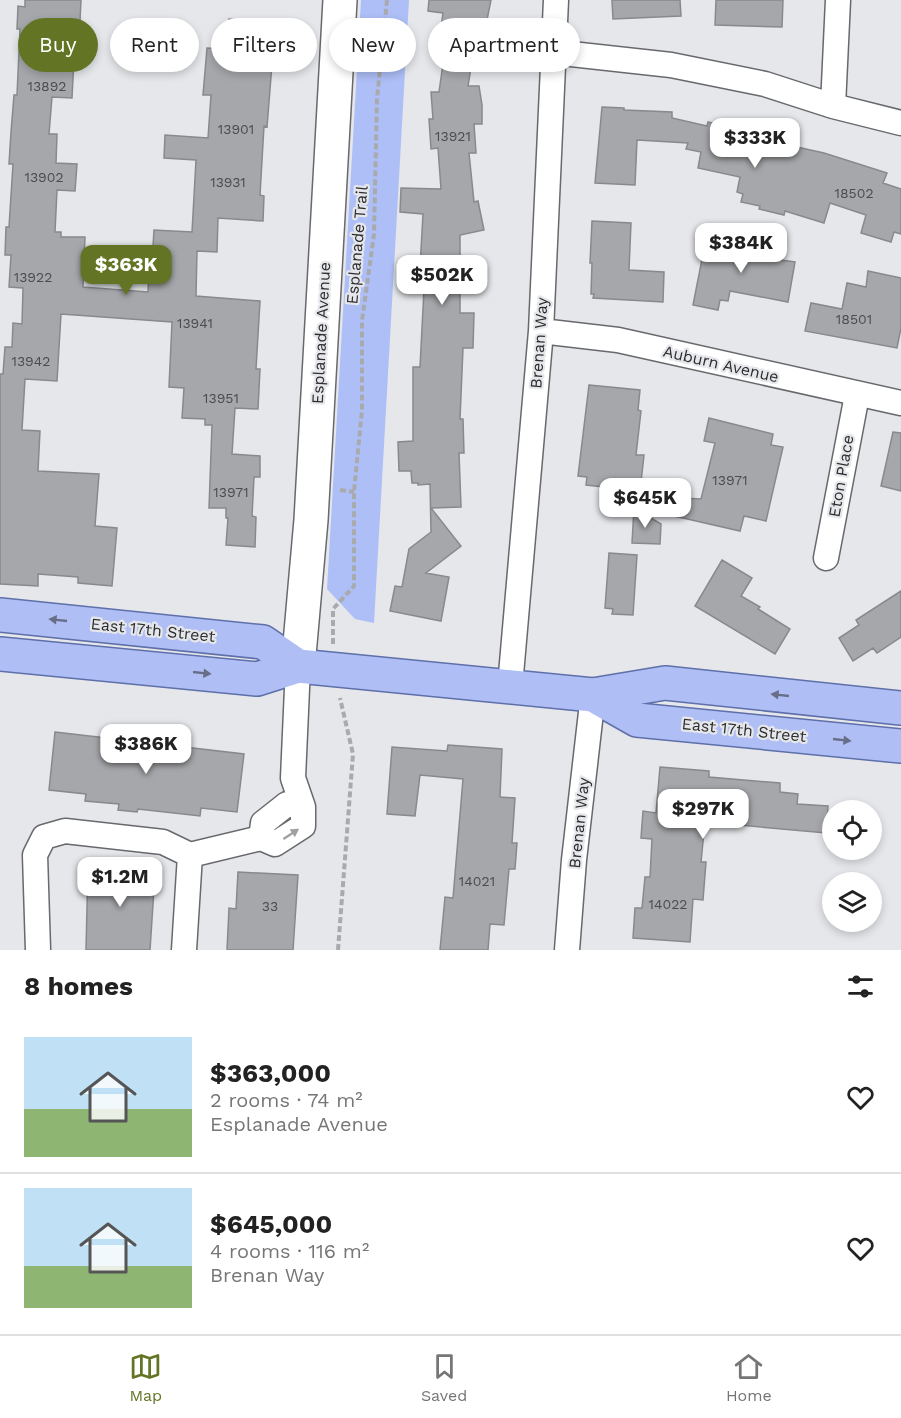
<!DOCTYPE html>
<meta charset="utf-8">
<style>
body{margin:0;font-family:"Work Sans",sans-serif;background:#f2f2f2;color:#222;height:100vh;display:flex;flex-direction:column;font-size:22px;white-space:nowrap}
*{box-sizing:border-box;margin:0}
p{font-size:20px;color:#767676}
.icon{flex:none;width:33px;height:33px;fill:none;stroke:currentColor;stroke-width:2;stroke-linecap:round;stroke-linejoin:round}
.map{position:relative;height:950px;overflow:hidden}
.sheet{display:flex;flex-direction:column;background:#fff;flex:1}
.sheet>*{flex:none}
.banner{position:absolute;left:18px;top:18px;width:600px;height:54px;display:flex;gap:12px}
.controls{position:absolute;left:822px;top:800px;display:grid;gap:12px}
.controls a{display:grid;place-items:center;width:60px;height:60px;border-radius:50%;background:#fff;box-shadow:0 3px 9px #0003;font-size:30px}
.price{position:absolute;translate:-50% -51px;padding:0 14px;border-radius:12px;background:#fff;color:#222;font-size:20px;line-height:39px;filter:drop-shadow(0 2px 3px #0008)}
.price::after{content:'';position:absolute;left:50%;top:36px;width:18px;height:14px;margin-left:-9px;background:inherit;clip-path:polygon(0 0,100% 0,50% 100%)}
.price.on{background:#637524;color:#fff}
ul{padding:0;list-style:none}
li{display:flex;align-items:center;gap:18px;height:150px;padding:0 24px}
li+li{border-top:2px solid #e0e0e0}
li span{display:grid;place-items:center;flex:none;width:168px;height:120px;border-radius:0px;color:#555}
li>.icon{margin-inline-start:auto}
span .icon{width:72px;height:72px;fill:#fffc;stroke-width:1}
li b{font-size:26px}
h2{display:flex;justify-content:space-between;align-items:center;height:72px;padding:0 24px;font-size:26px}
.tag{padding:0 21px;border-radius:27px;background:#fff;box-shadow:0 3px 9px #0003;font-size:21px;line-height:54px}
.tag.on{background:#637524;color:#fff}
.tabs{display:flex;justify-content:space-around;align-items:center;height:84px;border-top:2px solid #e0e0e0;background:#fff;font-size:16px;color:#767676}
.tabs a{display:grid;justify-items:center;gap:3px}
.tabs .on{color:#637524}
.map>svg:first-child{display:block}
</style>
<div class="map">
<svg width="901" height="950" viewBox="0 0 901 950">
<rect width="100%" height="100%" fill="#e5e7ea"/>
<path fill="#aebff7" d="M361,0H409L374,623L355,619L327,589Z"/>
<path fill="#a6a7aa" stroke="#88898d" stroke-width="1.5" d="M25,0H81L80,21L76,20L72,98L52,97L49,134H57L56,163L77,164L75,191L57,190L55,232H61V237H85L83,287L148,292L150,246H153L154,230L192,232L196,160L164,158L165,135L208,138L211,95H203L207,48L227,49L229,19L270,22L269,52H273L267,127L264,126L260,195L264,196L263,221L218,218L217,252L197,251L196,296L260,301L256,369H260L258,409L235,408L232,454L260,456V477H254L252,516L256,517L255,547L226,545L228,518H226V508H209L212,425H205V419L182,418L184,388L169,387L172,322L61,314L57,381L25,379L22,430L40,431L38,471L99,474L95,526L117,528L112,586L78,583V577L38,574V586L0,584V374H3L5,347H12L13,323L22,324L23,288L9,287L11,255H5L6,227H9L13,164H9L11,132L14,95H17L20,29H17L18,6L25,7Z
M429,0H491L487,20L479,19L468,86H479L482,105V124H474L476,153H469L474,202L478,201L484,230L460,235V313H474L473,348H463L460,419H463L464,453H459L461,507L431,508L461,546L426,573L449,577L441,621L390,611L395,586L402,587L409,549L431,532L430,484L418,485V483H412L411,471H399L398,442L413,441V367H420L424,289L408,288L409,267L420,268L423,214L400,212L401,188L441,189L438,148L431,149L429,119H433L431,92H439L446,42L439,41L443,13L428,11Z
M612,0H680L681,16L613,19Z
M716,0H783L782,27L715,25Z
M602,107L624,108V110L672,112V118L707,126L708,122L739,130L738,134L824,153L887,173L883,183L901,189V234L894,232L891,242L861,233L866,215L830,203L824,223L785,211L784,215L759,209L760,206L741,202L743,194L737,192L740,177L698,168L701,152L686,149L688,143L637,140L635,185L595,183Z
M592,221L631,223L629,270L664,272L663,302L593,298L594,294H591L592,263H590Z
M706,239L774,252L773,259L795,262L788,302L730,291L728,301L720,300L718,310L693,305Z
M868,271L901,278V328L897,348L805,331L811,303L842,309L847,283L866,287Z
M589,385L640,390L638,410L641,411L636,455H644L640,491L586,485L587,477L578,476Z
M709,418L773,434L771,445L783,447L766,521L744,516L740,531L626,505L627,495L701,499L715,443L704,441Z
M893,432L901,433V491L881,486Z
M634,508L661,524L660,544L632,543Z
M609,553L637,555L633,615L612,614L613,609L605,608Z
M722,560L752,578L741,596L760,607L758,609L790,629L775,654L695,606Z
M901,591V637L877,653L873,648L853,661L839,638L859,625L856,620Z
M55,732L244,754L237,812L201,808L200,816L138,809L137,812L118,810L119,804L85,801L86,794L49,790Z
M448,745L502,749L500,797L515,798L512,843H517L515,869H509L504,925L490,924L488,950H440L445,897L453,898L463,779L420,775L415,816L387,814L392,747L447,751Z
M660,767L709,771V777L780,783V792L798,794L797,804L828,806L826,833L705,822L701,862H706L703,900L693,899L690,942L633,938L635,908H642L645,877H650L652,839L641,838L643,811L656,813Z
M88,865L157,868L156,889H154L150,950H86Z
M238,872L298,875L293,950H227L229,908L236,909Z"/>
<g fill="none" stroke-linecap="round" stroke-linejoin="round">
<g stroke="#67696c" stroke-width="27">
<path id="street" d="M553,52L671,65L765,84L833,106L901,123
M833,106L838,0
M541,331L618,340L901,403
M826,558L857,395
M510,686L541,331L556,0
M261,838L263,823L287,804L303,807
M190,855L261,838L275,844L303,826V807L293,778L298,666
M38,950L35,855L44,837L65,831L163,842L190,855L184,950
M567,950L574,860L593,695"/>
</g>
<g stroke="#67696c" stroke-width="36">
<path id="secondary" d="M298,666L311,520L340,0"/>
</g>
<g stroke="#5e6faa" stroke-width="36">
<path id="primary" d="M0,615L263,642L298,666
M0,654L257,679L298,666L593,695L665,683L901,708
M593,695L637,720L901,746"/>
</g>
<path stroke="#a9aaad" stroke-width="4" stroke-dasharray="6 3" stroke-linecap="butt" d="M340,490L354,492
M333,644V609L354,586V492L362,410V321L374,234L377,99L387,0
M338,950L353,754L340,698"/>
<use href="#street" stroke="#fff" stroke-width="24"/>
<use href="#secondary" stroke="#fff" stroke-width="33"/>
<use href="#primary" stroke="#afbef4" stroke-width="33"/>
</g>
<defs><path id="oneway-solid" d="M-6-.8H1V-3.2L6.5 0L1 3.2V.8H-6Z" transform="scale(1.5)"/></defs>
<g fill="#686e88">
<use href="#oneway-solid" transform="translate(58 620) rotate(-174)"/>
<use href="#oneway-solid" transform="translate(202 673) rotate(6)"/>
<use href="#oneway-solid" transform="translate(780 695) rotate(-174)"/>
<use href="#oneway-solid" transform="translate(842 740) rotate(6)"/>
</g>
<use fill="#a0a0a1" href="#oneway-solid" transform="translate(291 834) rotate(-33)"/>
<g text-anchor="middle" dominant-baseline="central" stroke-width="4.5" stroke-linejoin="round" paint-order="stroke">
<g font-size="14" fill="#4b4c4e">
<text x="47" y="86">13892</text>
<text x="236" y="129">13901</text>
<text x="453" y="136">13921</text>
<text x="44" y="177">13902</text>
<text x="228" y="182">13931</text>
<text x="854" y="193">18502</text>
<text x="33" y="277">13922</text>
<text x="854" y="319">18501</text>
<text x="195" y="323">13941</text>
<text x="31" y="361">13942</text>
<text x="221" y="398">13951</text>
<text x="730" y="480">13971</text>
<text x="231" y="492">13971</text>
<text x="477" y="881">14021</text>
<text x="668" y="904">14022</text>
<text x="270" y="906">33</text>
</g>
<g font-size="16" fill="#2d2d2f" stroke="#e5e7ea">
<text transform="translate(357 245) rotate(-85)">Esplanade Trail</text>
<text transform="translate(321 333) rotate(-87)">Esplanade Avenue</text>
<text transform="translate(539 343) rotate(-86)">Brenan Way</text>
<text transform="translate(721 364) rotate(13)">Auburn Avenue</text>
<text transform="translate(841 476) rotate(-80)">Eton Place</text>
<text transform="translate(153 630) rotate(6)">East 17th Street</text>
<text transform="translate(744 730) rotate(6)">East 17th Street</text>
<text transform="translate(579 823) rotate(-84)">Brenan Way</text>
</g>
</g>
</svg>
<div class="controls">
<a><svg class="icon" aria-label="locate" viewBox="0 0 24 24"><circle cx="12" cy="12" r="6"/><path d="M12 2v4M12 18v4M2 12h4M18 12h4"/></svg></a>
<a><svg class="icon" aria-label="layers" viewBox="0 0 24 24"><path d="M12 4l9 5-9 5-9-5zM3 14l9 5 9-5"/></svg></a>
</div>
<b class="price" style="left:755px;top:169px">$333K</b>
<b class="price" style="left:741px;top:274px">$384K</b>
<b class="price on" style="left:126px;top:296px">$363K</b>
<b class="price" style="left:442px;top:306px">$502K</b>
<b class="price" style="left:645px;top:529px">$645K</b>
<b class="price" style="left:146px;top:775px">$386K</b>
<b class="price" style="left:703px;top:840px">$297K</b>
<b class="price" style="left:120px;top:908px">$1.2M</b>
<div class="banner">
<a class="tag on">Buy</a>
<a class="tag">Rent</a>
<a class="tag">Filters</a>
<a class="tag">New</a>
<a class="tag">Apartment</a>
</div>
</div>
<section class="sheet">
<h2>8 homes<svg class="icon" aria-label="filters" viewBox="0 0 24 24"><path d="M4 7h16M4 17h16"/><circle cx="9" cy="7" r="2"/><circle cx="15" cy="17" r="2"/></svg></h2>
<ul>
<li><span style="background:linear-gradient(#bfe0f5 60%,#8fb573 0)"><svg class="icon" aria-label="home" viewBox="0 0 24 24"><path d="M3 11l9-7 9 7M6 9v11h12V9"/></svg></span><div><b>$363,000</b><p>2 rooms · 74 m²</p><p>Esplanade Avenue</p></div><svg class="icon" aria-label="heart" viewBox="0 0 24 24"><path d="M12 20l-8-8c-3-5 5-10 8-4 3-6 11-1 8 4z"/></svg></li>
<li><span style="background:linear-gradient(#bfe0f5 65%,#8fb573 0)"><svg class="icon" aria-label="home" viewBox="0 0 24 24"><path d="M3 11l9-7 9 7M6 9v11h12V9"/></svg></span><div><b>$645,000</b><p>4 rooms · 116 m²</p><p>Brenan Way</p></div><svg class="icon" aria-label="heart" viewBox="0 0 24 24"><path d="M12 20l-8-8c-3-5 5-10 8-4 3-6 11-1 8 4z"/></svg></li>
</ul>
</section>
<nav class="tabs">
<a class="on"><svg class="icon" aria-label="map" viewBox="0 0 24 24"><path d="M3 6l6-2 6 2 6-2v14l-6 2-6-2-6 2zM9 4v14M15 6v14"/></svg>Map</a>
<a><svg class="icon" aria-label="saved" viewBox="0 0 24 24"><path d="M7 4h10v16l-5-4-5 4z"/></svg>Saved</a>
<a><svg class="icon" aria-label="home" viewBox="0 0 24 24"><path d="M3 11l9-7 9 7M6 9v11h12V9"/></svg>Home</a>
</nav>
